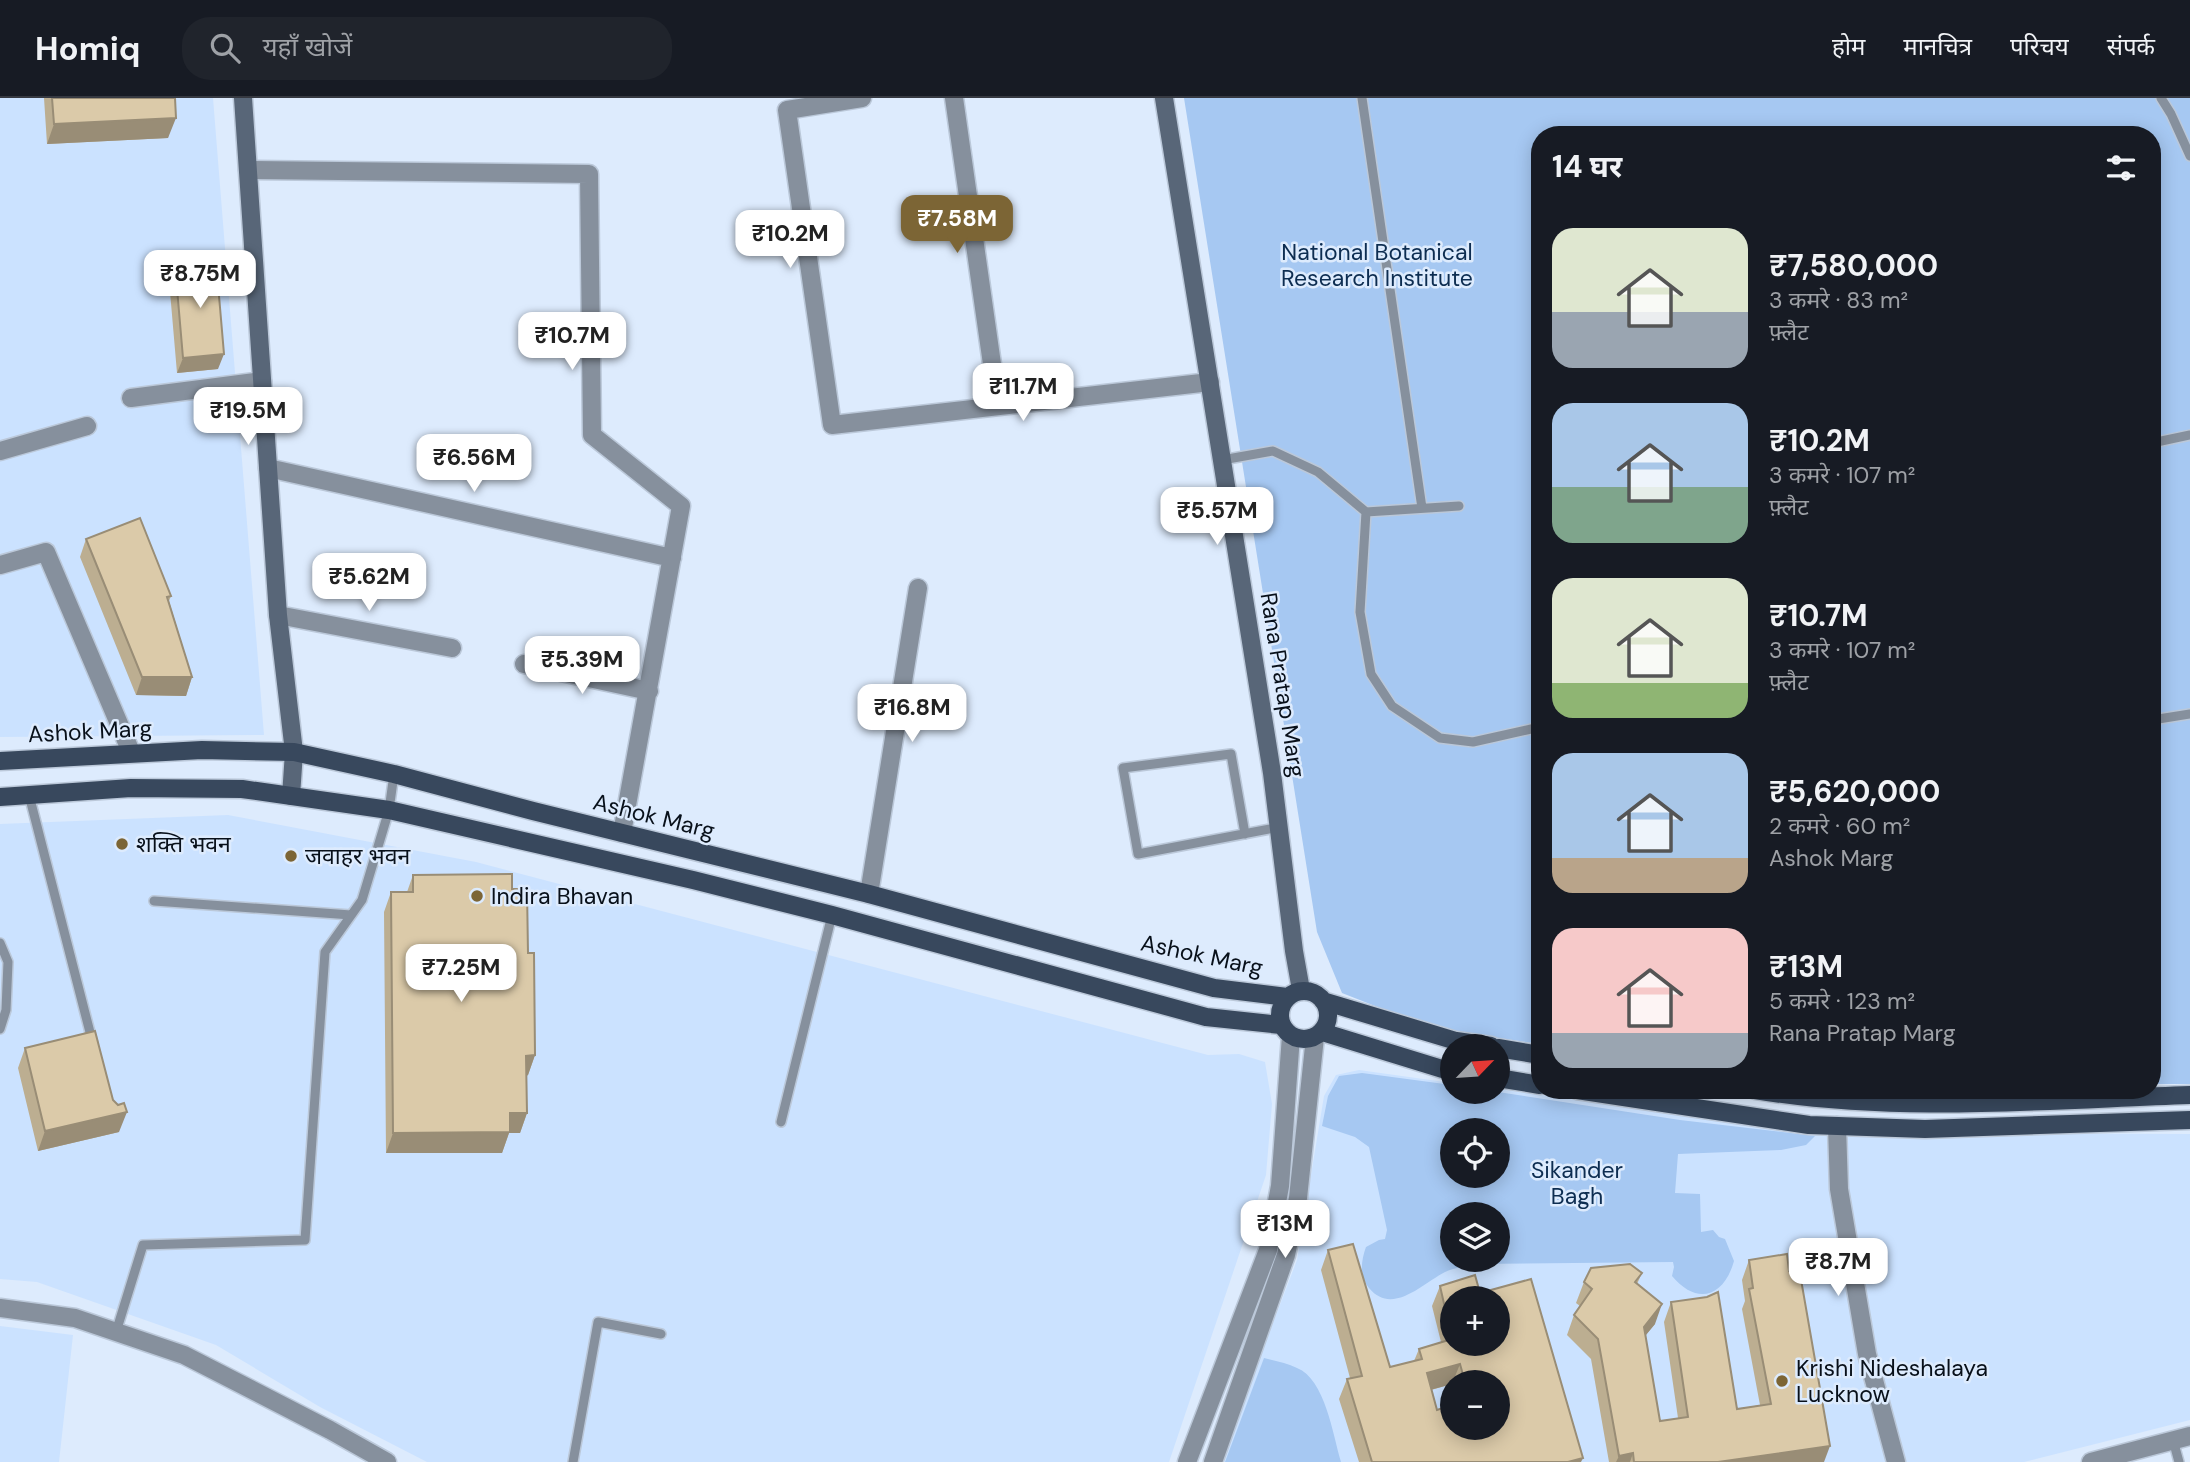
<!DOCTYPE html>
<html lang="hi">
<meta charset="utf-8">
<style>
body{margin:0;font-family:"DM Sans","Noto Sans Devanagari",sans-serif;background:#20242c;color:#f1f3f6;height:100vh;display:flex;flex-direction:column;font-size:26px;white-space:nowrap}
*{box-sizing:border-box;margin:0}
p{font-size:23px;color:#9ea1a6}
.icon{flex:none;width:38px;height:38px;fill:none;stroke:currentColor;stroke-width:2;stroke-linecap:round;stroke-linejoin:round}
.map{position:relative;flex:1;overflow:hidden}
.sheet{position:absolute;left:1531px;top:28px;width:630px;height:973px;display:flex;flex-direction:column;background:#171b24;border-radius:28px;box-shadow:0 4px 18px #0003}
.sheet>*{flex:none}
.needle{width:46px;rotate:65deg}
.fabs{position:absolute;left:1440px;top:936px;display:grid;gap:14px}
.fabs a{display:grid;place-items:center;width:70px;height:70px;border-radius:50%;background:#171b24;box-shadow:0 4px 18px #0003;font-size:35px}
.price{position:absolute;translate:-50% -60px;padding:0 16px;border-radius:14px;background:#fff;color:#222;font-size:23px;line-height:46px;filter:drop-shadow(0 2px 4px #0008)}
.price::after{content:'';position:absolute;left:50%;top:42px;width:21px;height:16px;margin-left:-10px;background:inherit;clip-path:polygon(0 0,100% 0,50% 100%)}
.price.current{background:#7c6535;color:#fff}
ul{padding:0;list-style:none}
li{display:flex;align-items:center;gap:21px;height:175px;padding:0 21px}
li span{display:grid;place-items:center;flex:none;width:196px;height:140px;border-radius:21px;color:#555}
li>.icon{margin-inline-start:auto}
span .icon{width:84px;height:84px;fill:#fffc;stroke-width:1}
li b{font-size:30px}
h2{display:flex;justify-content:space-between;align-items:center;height:84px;padding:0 21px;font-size:30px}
header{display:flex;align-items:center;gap:42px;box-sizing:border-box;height:98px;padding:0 35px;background:#171b24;border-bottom:2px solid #363941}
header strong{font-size:33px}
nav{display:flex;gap:38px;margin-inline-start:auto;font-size:24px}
.search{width:490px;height:63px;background:#20242c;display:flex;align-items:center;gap:18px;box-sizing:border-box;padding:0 24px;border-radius:28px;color:#9ea1a6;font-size:26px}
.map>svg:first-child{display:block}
</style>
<header>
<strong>Homiq</strong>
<div class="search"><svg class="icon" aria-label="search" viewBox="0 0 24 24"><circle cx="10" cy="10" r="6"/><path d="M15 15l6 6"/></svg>यहाँ खोजें</div>
<nav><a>होम</a><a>मानचित्र</a><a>परिचय</a><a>संपर्क</a></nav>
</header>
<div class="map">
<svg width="2190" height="1364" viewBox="0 0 2190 1364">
<rect width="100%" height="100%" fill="#ddebfd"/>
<path fill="#cbe2ff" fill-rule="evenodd" d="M0,0H213L264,637L0,639Z
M228,717L476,764L1208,957L1239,956L1265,964L1272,1006L1266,1077L1169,1364H427L320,1309L216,1247L37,1184L0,1181V726Z
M1359,972L1452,985V994H1498V991L1815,1035L2190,1036V1322L2024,1364H1220L1297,1162L1324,998L1336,977ZM1452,1032H1498V1078H1452ZM1452,1116H1498V1162H1452ZM1452,1200H1498V1246H1452ZM1452,1284H1498V1330H1452Z
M0,1228L73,1237L59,1364H0Z"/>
<path fill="#a6c8f2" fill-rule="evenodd" d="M1184,0H2190V986H2152V37H1540V946L1431,930L1342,895L1317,834Z
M1362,975L1452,987V994H1498L1680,1022L1815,1038L1806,1047L1781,1052L1678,1056L1675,1095L1700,1096L1701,1134L1713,1132L1719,1139L1725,1141L1734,1163C1724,1199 1697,1208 1672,1178L1674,1169L1673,1164L1476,1166C1466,1168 1454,1170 1445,1174C1422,1186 1392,1218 1369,1190C1359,1178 1361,1163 1366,1149L1379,1142L1385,1141L1387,1132L1369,1049L1355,1039L1322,1028L1328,998L1339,978ZM1452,1032H1498V1078H1452ZM1452,1116H1498V1162H1452Z
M1264,1260C1275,1263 1287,1265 1297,1270C1325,1281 1333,1337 1341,1364H1225Z"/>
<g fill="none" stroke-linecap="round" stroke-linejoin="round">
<g stroke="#bbc8d9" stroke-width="12">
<path id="service" d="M1362,0L1422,410
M2161,0L2171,16L2190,58
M2152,345L2190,337
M1222,362L1273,353L1318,374L1366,414L1459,408
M1366,414L1360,514L1371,576L1392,608L1440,640L1473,644L1540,629
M2152,622L2190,616
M29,697L93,946
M1245,736L1231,656L1123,670L1138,756L1280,729
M154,803L351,817
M0,845L8,864L6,912L0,931
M781,1024L832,817
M116,1234L143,1147L305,1142L325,854L362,802L389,712L394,676
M2173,1342L2179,1364
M573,1364L598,1224L661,1236"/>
</g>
<g stroke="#bbc8d9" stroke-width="21">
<path id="minor" d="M862,0L787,12L832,327L1210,284
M954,0L998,308
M248,72L589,76L592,337L681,408L622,735
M131,300L262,283
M0,353L87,328
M268,370L672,460
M0,467L46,454L131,654
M278,517L452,550
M524,566L649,593
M869,796L918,490
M1837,1028L1839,1091L1867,1256L1896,1364
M0,1210L75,1220L184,1257L330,1332L387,1364
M2091,1364L2190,1338"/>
</g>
<g stroke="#bbc8d9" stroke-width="21">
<path id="tertiary" d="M1187,1364L1268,1152L1280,1088L1291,938
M1213,1364L1286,1157L1298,1100L1315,939"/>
</g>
<g stroke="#bbc8d9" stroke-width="21">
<path id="secondary" d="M243,0L278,517L294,654L291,698
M1164,0L1272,675L1294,853L1301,892"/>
</g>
<g stroke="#bbc8d9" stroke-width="21">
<path id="primary" d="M0,663L202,652L294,654L394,676L533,713L869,796L1214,890L1287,899
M0,699L131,690L242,691L389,712L693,782L832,817L1206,919L1281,927
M1280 917a24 24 0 1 1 48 0a24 24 0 1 1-48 0Z
M1323,903L1456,943L1491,948
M1322,934L1452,974
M1498,950L1540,957
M1498,980L1540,987
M1577,992L1809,1027L1925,1031L2190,1022
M1755,992C1898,1016 2046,1002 2190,997"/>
</g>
<use href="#service" stroke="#86909d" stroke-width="9"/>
<use href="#minor" stroke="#86909d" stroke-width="18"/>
<use href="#tertiary" stroke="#86909d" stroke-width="18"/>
<use href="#secondary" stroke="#586678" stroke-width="18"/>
<use href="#primary" stroke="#38485d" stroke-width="18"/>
</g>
<path fill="#bcae91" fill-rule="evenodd" d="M44,0H175L168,40L47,46Z
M175,167L218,271L177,275L169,182Z
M86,441L171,498L169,503L192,579L186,598L136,597L80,459Z
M413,777L512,791L528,855L535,957L528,977L527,978V1015L520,1035H509L502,1055H386L384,814L391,794H407Z
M25,950L119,1034L38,1053L18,970Z
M1328,1152L1390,1269L1414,1263L1419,1251L1441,1244L1432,1208L1440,1188L1480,1195L1581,1364H1359L1339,1301L1347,1281L1350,1280L1321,1172ZM1452,1284H1498L1452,1330L1437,1312L1431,1292L1452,1286Z
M1749,1162L1789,1173L1824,1364H1609L1591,1261L1567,1237L1574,1217L1580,1208L1576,1205L1584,1184L1642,1175L1637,1186L1655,1226L1645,1238L1660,1323L1678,1320L1664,1224L1671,1204L1737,1311L1760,1307L1742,1211L1745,1203L1742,1182Z"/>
<path fill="#998d76" d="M176,20L168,40L47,46L54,26Z
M224,256L218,271L177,275L183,260Z
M142,579H192L186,598L136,597Z
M535,957L528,977L519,978L526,958Z
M127,1014L119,1034L38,1053L45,1033Z
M510,1015H527L520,1035H509L502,1055H386L393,1035Z
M1662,1206L1655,1226L1636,1249L1644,1229Z
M1460,1266L1452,1286L1419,1295L1427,1275Z
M1830,1348L1824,1364H1718Z
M1633,1355L1630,1364H1616L1619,1358Z
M1583,1360L1581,1364H1568Z"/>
<path fill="#dbcaa9" stroke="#998d76" stroke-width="2" fill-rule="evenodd" d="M52,0H175L176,20L54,26Z
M216,163L224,256L183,260L175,167Z
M140,420L171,498L167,499L192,579H142L86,441Z
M512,776V791H527L528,855H534L535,957L526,958L527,1015H510V1034L393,1035L391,794H413V777Z
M95,933L113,1002L118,1007L124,1005L127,1014L45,1033L25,950Z
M1353,1146L1390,1269L1422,1261L1419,1251L1452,1241L1440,1188L1475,1177L1480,1195L1531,1181L1583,1360L1568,1364H1372L1347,1281L1362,1278L1328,1152ZM1452,1200H1498V1246H1452ZM1460,1266L1465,1284H1498V1330H1452V1307L1437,1312L1427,1275Z
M1787,1156L1789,1173L1799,1170L1830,1348L1718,1364H1634L1633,1355L1619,1358L1598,1241L1574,1217L1592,1191L1584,1184L1591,1170L1630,1166L1642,1175L1635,1184L1662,1206L1644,1229L1660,1323L1688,1319L1671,1204L1707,1199L1718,1194L1737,1311L1771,1306L1749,1191L1753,1190L1749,1162Z"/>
<g fill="#7c6535" stroke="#ddebfd" stroke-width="2.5">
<circle cx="122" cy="746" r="7"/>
<circle cx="291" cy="758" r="7"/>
<circle cx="477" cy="798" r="7"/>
<circle cx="1782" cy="1283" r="7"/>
</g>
<g text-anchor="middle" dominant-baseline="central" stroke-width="5" stroke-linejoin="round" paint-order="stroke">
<g font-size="23" fill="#0d2d51" stroke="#ddebfd">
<text x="1377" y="154">National Botanical<tspan x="1377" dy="26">Research Institute</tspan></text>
<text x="1577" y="1072">Sikander<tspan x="1577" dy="26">Bagh</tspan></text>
</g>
<g font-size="23" fill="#08101a" stroke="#ddebfd">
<text transform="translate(1283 587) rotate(81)">Rana Pratap Marg</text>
<text transform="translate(90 633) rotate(-3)">Ashok Marg</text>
<text transform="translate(654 718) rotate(14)">Ashok Marg</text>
<text transform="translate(1202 857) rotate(12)">Ashok Marg</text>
</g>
<g font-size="23" fill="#08101a" stroke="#ddebfd" text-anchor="start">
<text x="136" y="746">शक्ति भवन</text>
<text x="305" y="758">जवाहर भवन</text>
<text x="491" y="798">Indira Bhavan</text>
<text x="1796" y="1270">Krishi Nideshalaya<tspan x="1796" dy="26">Lucknow</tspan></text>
</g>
</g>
</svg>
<div class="fabs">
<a><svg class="needle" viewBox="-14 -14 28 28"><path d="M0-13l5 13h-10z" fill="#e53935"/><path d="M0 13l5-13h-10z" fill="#9ea1a6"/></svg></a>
<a><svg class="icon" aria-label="locate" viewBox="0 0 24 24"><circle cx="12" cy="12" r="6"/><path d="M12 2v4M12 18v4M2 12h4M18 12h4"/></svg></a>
<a><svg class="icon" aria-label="layers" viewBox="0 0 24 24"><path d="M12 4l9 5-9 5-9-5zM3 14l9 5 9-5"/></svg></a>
<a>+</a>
<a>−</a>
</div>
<b class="price current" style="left:957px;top:157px">₹7.58M</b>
<b class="price" style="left:790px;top:172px">₹10.2M</b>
<b class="price" style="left:200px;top:212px">₹8.75M</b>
<b class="price" style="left:572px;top:274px">₹10.7M</b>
<b class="price" style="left:1023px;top:325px">₹11.7M</b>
<b class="price" style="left:248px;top:349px">₹19.5M</b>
<b class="price" style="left:474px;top:396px">₹6.56M</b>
<b class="price" style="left:1217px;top:449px">₹5.57M</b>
<b class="price" style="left:369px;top:515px">₹5.62M</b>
<b class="price" style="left:582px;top:598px">₹5.39M</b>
<b class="price" style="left:912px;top:646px">₹16.8M</b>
<b class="price" style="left:461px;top:906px">₹7.25M</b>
<b class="price" style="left:1285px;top:1162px">₹13M</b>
<b class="price" style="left:1838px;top:1200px">₹8.7M</b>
<section class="sheet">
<h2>14 घर<svg class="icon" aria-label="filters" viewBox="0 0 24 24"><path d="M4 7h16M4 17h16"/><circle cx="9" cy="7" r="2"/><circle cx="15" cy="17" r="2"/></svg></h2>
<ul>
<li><span style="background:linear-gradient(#dfe7d0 60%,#9aa5b1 0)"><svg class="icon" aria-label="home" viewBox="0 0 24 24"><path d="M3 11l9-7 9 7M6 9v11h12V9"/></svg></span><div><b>₹7,580,000</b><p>3 कमरे · 83 m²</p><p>फ़्लैट</p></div></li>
<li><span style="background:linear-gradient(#a9c7e8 60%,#7fa58c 0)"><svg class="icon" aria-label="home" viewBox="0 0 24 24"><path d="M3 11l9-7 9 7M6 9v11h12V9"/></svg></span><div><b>₹10.2M</b><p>3 कमरे · 107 m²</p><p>फ़्लैट</p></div></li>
<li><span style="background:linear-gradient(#dfe7d0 75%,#8fb573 0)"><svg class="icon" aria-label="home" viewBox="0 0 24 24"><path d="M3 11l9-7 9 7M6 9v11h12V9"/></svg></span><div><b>₹10.7M</b><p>3 कमरे · 107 m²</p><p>फ़्लैट</p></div></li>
<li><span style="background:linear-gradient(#a9c7e8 75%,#b9a48a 0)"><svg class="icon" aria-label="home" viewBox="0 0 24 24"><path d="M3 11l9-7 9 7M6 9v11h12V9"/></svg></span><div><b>₹5,620,000</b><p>2 कमरे · 60 m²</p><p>Ashok Marg</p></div></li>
<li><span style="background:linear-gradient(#f6c9c9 75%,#9aa5b1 0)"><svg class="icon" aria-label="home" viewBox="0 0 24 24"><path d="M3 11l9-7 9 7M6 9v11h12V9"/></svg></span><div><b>₹13M</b><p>5 कमरे · 123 m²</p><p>Rana Pratap Marg</p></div></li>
</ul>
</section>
</div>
